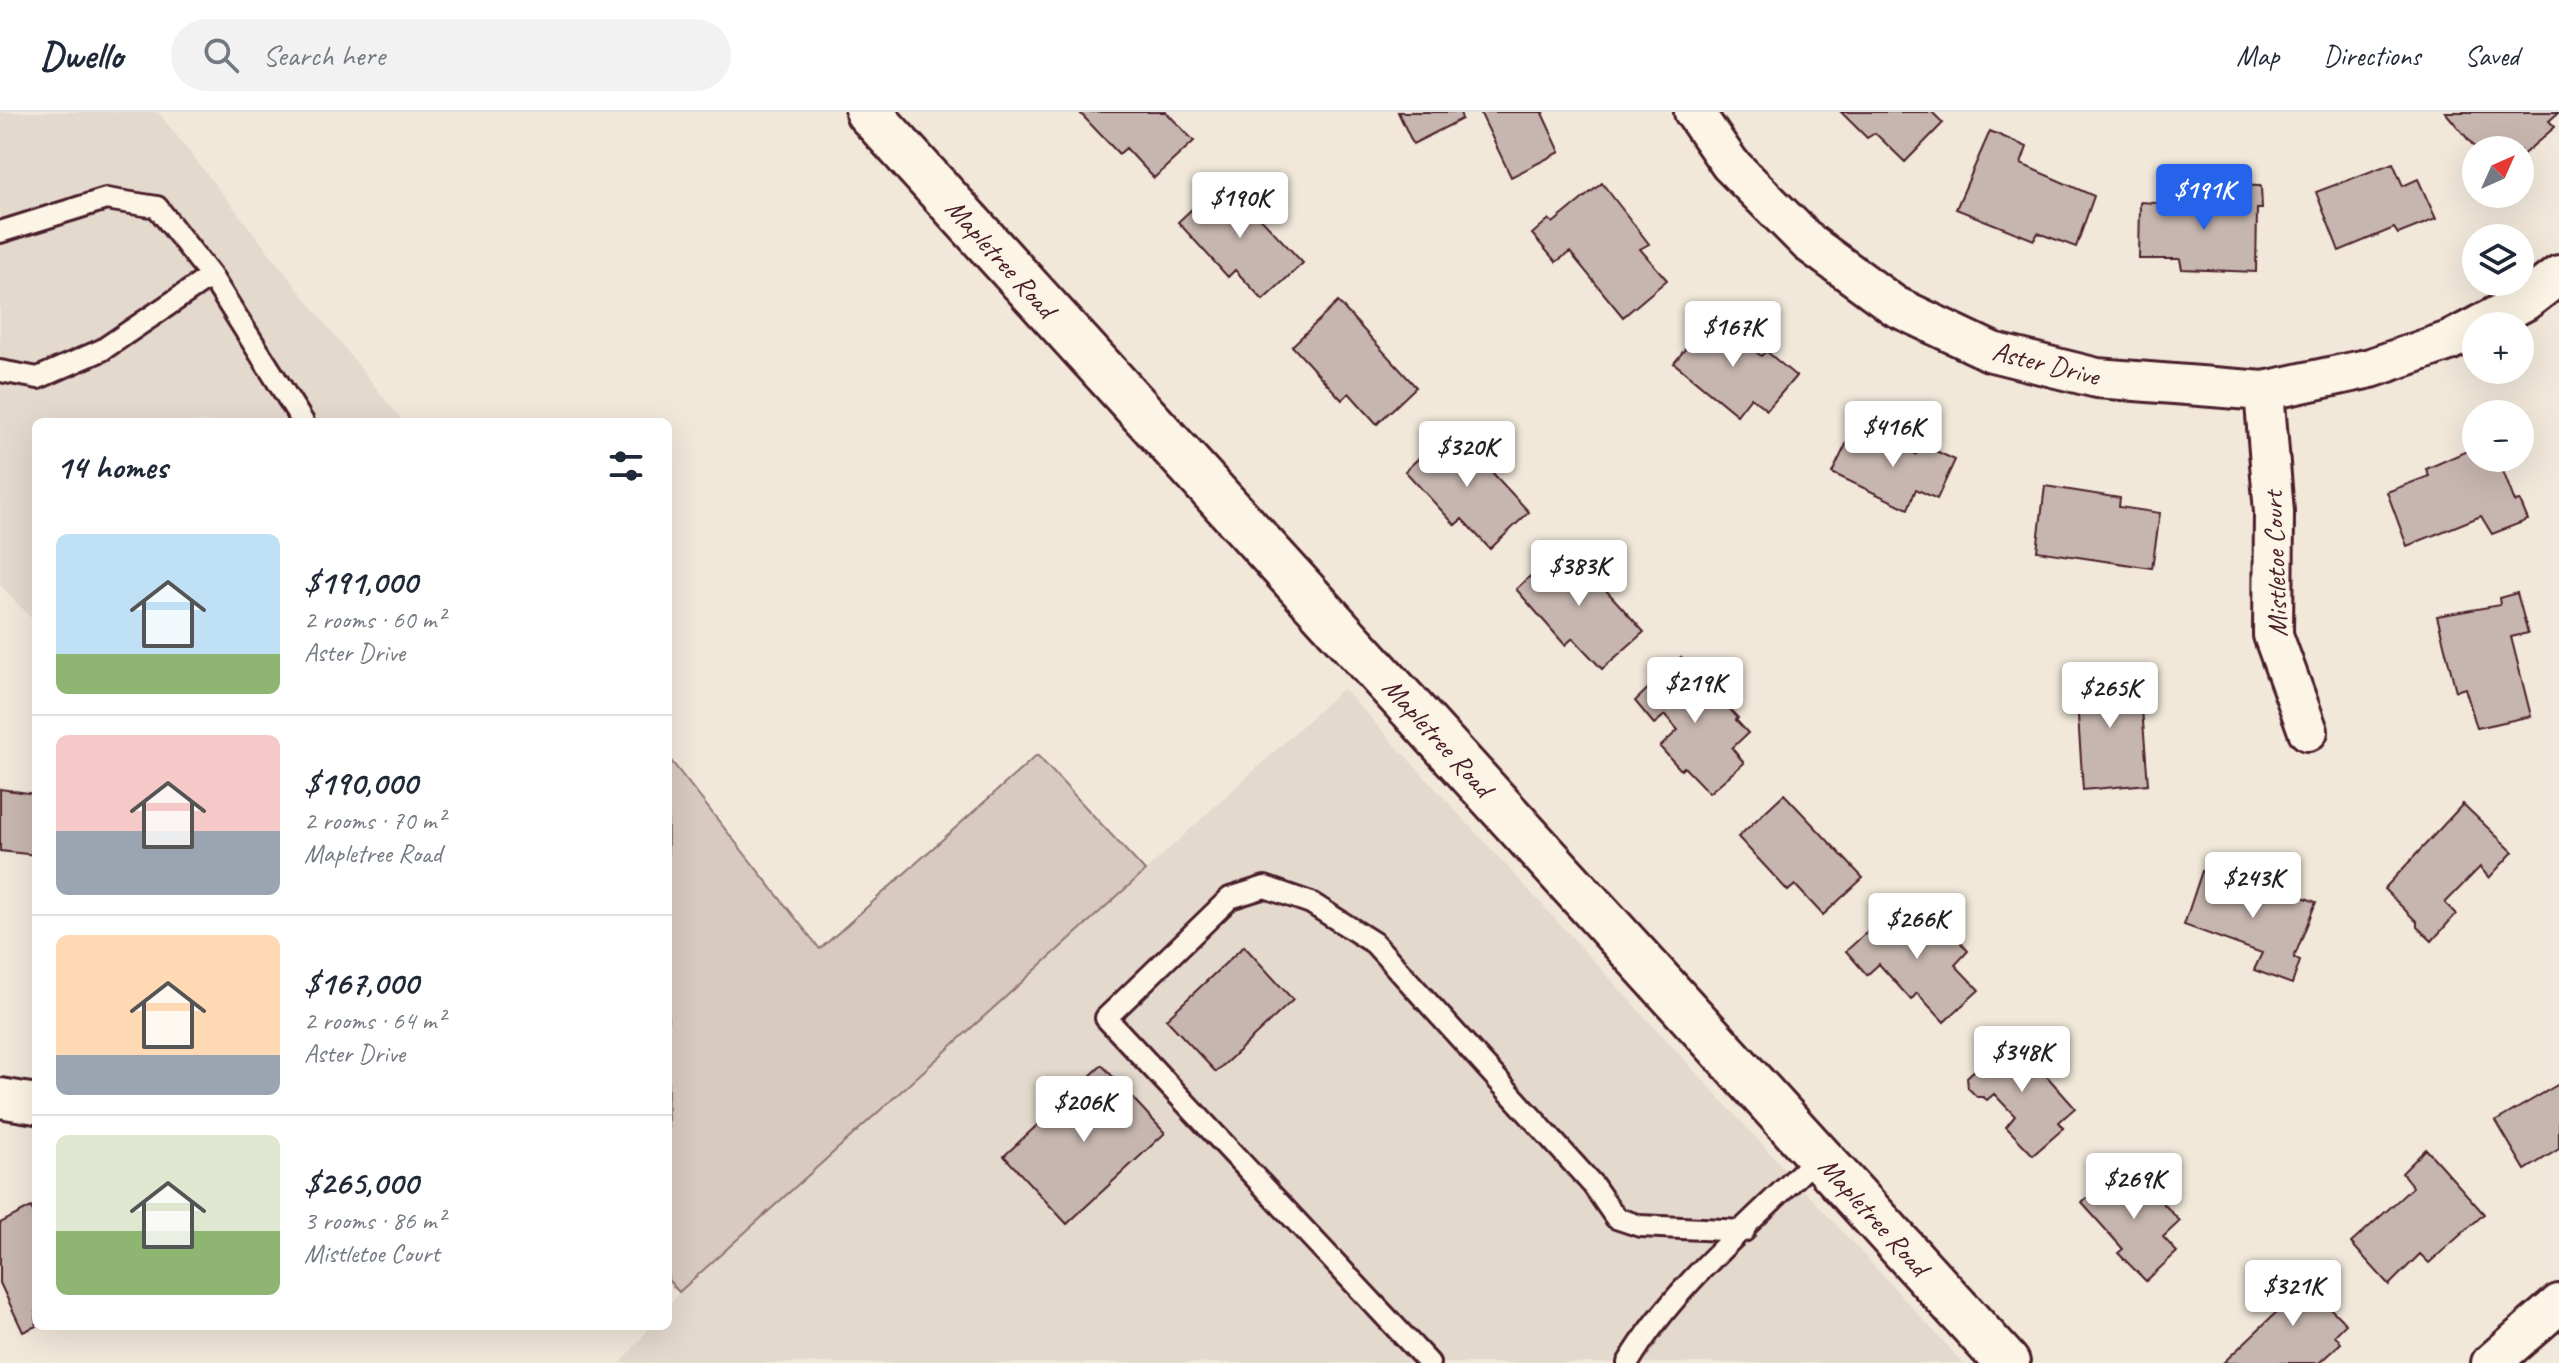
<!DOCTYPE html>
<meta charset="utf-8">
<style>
body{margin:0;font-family:Caveat,sans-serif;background:#f2f2f3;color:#1f2937;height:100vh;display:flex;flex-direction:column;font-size:30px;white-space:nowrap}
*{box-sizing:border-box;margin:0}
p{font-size:26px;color:#747a83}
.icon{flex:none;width:44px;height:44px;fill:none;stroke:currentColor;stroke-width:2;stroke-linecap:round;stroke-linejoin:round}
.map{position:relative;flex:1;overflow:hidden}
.panel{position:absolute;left:32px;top:306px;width:640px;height:912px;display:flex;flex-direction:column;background:#fff;border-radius:12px;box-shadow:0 8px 32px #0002}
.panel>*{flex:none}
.needle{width:52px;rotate:45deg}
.controls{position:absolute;left:2462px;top:24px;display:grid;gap:16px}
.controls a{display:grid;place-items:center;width:72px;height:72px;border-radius:50%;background:#fff;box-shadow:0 8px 32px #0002;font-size:40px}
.price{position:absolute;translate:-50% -68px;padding:0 18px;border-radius:8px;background:#fff;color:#222;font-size:26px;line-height:52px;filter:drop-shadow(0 2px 4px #0008)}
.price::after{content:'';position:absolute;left:50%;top:48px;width:24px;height:18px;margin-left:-12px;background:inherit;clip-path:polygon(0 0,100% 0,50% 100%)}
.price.active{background:#2563eb;color:#fff}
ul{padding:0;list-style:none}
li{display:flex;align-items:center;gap:24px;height:200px;padding:0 24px}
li+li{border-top:2px solid #e0e1e3}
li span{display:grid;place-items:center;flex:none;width:224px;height:160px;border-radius:12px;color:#555}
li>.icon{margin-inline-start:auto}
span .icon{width:96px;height:96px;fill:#fffc;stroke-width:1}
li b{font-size:34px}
h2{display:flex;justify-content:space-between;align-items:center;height:96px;padding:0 24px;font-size:34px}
header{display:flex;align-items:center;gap:48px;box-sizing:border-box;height:112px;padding:0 40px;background:#fff;border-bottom:2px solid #e0e1e3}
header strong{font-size:38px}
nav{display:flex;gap:44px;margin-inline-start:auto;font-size:28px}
.search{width:560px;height:72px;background:#f2f2f3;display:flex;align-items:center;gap:20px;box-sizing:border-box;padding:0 28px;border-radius:44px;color:#747a83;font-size:30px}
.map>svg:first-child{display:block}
</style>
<header>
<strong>Dwello</strong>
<div class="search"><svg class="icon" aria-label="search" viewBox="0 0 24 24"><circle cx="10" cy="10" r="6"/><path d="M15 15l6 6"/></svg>Search here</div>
<nav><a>Map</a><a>Directions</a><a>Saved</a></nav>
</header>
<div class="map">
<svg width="2559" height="1251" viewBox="0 0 2559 1251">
<rect width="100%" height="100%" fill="#f1e8da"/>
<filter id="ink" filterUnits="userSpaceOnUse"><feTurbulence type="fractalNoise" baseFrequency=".0125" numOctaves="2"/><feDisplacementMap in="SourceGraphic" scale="16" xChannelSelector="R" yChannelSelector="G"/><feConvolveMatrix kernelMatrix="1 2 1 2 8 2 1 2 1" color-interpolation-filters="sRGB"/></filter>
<g filter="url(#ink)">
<path fill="#e4d9cd" d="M0,0H158L403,310H36V511L0,473Z
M1343,576L1963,1251H621L651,1214H668V1194L679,1180L1145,759Z"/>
<path fill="#d8cac0" stroke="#917476" stroke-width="2" d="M1037,643L1145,759L679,1180L668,1168V645L820,837Z"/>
<path fill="#c7b6af" stroke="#4a1f2b" stroke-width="2" d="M1079,0H1166L1194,29L1154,66L1126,36L1119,42Z
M1398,0H1460L1462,7L1413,32Z
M1480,0H1545L1542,1L1560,40L1511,65Z
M1841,0H1932L1943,11L1905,50L1875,21L1867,26Z
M2445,0H2559L2549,9L2555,15L2520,45V38H2477Z
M1990,19L2027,35L2021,52L2094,84L2076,135L2038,121L2034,128L1956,97Z
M2393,51L2403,74L2418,67L2436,107L2398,122L2394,116L2339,139L2316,80Z
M1224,67L1303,151L1263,188L1235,158L1228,165L1178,110Z
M1602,71L1649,132L1640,137L1667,168L1623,205L1570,140L1556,150L1532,122L1549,107L1553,111Z
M2221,73L2261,74L2262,97H2257L2256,160L2182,157L2180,147H2139L2140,90L2221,95Z
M1338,190L1416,275L1377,312L1349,281L1342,288L1292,234Z
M1710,206L1715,211H1721L1761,244L1766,239L1796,264L1767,298L1751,285L1737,303L1674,251Z
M1451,316L1529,400L1490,437L1462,407L1455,413L1405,359Z
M1851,322L1857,327L1860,322L1880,334L1882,327L1916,342L1919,331L1955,348L1937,387L1916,377L1908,397L1832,361Z
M2476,335V346H2498L2515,390L2520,389L2528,408L2492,422L2481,404L2407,434L2387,380L2429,364L2426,357Z
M2045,374L2120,386L2119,395L2160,401L2152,456L2037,439Z
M1565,433L1644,520L1602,557L1573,526L1565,533L1516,477Z
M2517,481L2528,521L2511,525L2531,604L2477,616L2465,576L2456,579L2437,504L2500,493L2499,486Z
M1681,545L1738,606L1736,608L1748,621L1732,636L1744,651L1709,681L1684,655L1681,658L1660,635L1678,618L1665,603L1654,612L1635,589Z
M2130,555L2134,597H2142L2148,672L2083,678L2075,559Z
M0,677L36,682V743L0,739Z
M1784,682L1863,766L1823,803L1795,773L1788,779L1738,725Z
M2463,692L2513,740L2489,766L2480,755L2445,791L2456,802L2432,829L2417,815V810L2384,777Z
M2202,759L2240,773L2245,763L2316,790L2294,846L2300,849L2292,872L2254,858L2262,841L2184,813Z
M1899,791L1928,823L1942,809L1968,839L1955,853L1979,878L1944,910L1917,881L1911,888L1879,852L1867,863L1846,839Z
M1244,834L1293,888L1216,960L1166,907Z
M2012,924L2031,942L2029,944L2075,996L2059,1010L2064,1016L2033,1043L2006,1015L2015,1004L1994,982L1987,988L1983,985H1977L1968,976L1967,965Z
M1102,953L1165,1021L1067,1112L1004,1044Z
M2559,972V1037L2525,1058L2496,1009Z
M2426,1037L2484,1102L2429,1151L2420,1142L2389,1173L2351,1131L2413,1075L2402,1061Z
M2125,1051L2180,1109L2163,1125L2177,1140L2146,1169L2118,1141L2123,1137L2082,1091Z
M31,1095L36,1106V1214L23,1220L0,1171V1111Z
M2298,1155L2311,1170L2307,1173L2346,1212L2335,1223L2341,1231L2319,1251H2223L2282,1195L2269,1181Z"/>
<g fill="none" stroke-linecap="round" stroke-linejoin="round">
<g stroke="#4a1f2b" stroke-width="26">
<path id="lane" d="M0,120L106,87L157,95L211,164
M0,259L38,266L102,238L211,164L303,310
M1429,1251L1106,906L1230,786L1265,775L1311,791L1374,831L1593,1073L1616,1106L1640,1114L1744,1119
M1628,1251C1676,1171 1754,1109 1819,1043"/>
</g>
<g stroke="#4a1f2b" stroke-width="44">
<path id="street" d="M1694,0L1730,52L1809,131L1895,194L1992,240L2097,266L2264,279L2371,256L2449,229L2476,215
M2478,214L2525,189L2559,163
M2264,279L2274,400L2273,523L2308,619
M0,986L36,992
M2491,1251L2559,1192"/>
</g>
<g stroke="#4a1f2b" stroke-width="50">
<path id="secondary" d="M868,0L2007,1251"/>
</g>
<use href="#lane" stroke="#fcf5e5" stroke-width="20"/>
<use href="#street" stroke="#fcf5e5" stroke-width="38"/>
<use href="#secondary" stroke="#fcf5e5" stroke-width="44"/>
</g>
</g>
<g text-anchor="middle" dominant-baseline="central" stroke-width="6" stroke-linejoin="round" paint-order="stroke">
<g font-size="28" fill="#4a1f2b" stroke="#fcf5e5">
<text transform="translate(1001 146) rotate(48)">Mapletree Road</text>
<text transform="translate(2046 251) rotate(14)">Aster Drive</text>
<text transform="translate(2275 452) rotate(-92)">Mistletoe Court</text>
<text transform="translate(1438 625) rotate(48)">Mapletree Road</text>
<text transform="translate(1874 1104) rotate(48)">Mapletree Road</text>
</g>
</g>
</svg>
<div class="controls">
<a><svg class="needle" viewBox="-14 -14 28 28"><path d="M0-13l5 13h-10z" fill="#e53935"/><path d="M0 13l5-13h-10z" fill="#747a83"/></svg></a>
<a><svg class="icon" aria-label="layers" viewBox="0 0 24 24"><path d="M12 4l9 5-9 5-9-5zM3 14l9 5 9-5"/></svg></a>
<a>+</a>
<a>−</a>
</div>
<b class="price active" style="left:2204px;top:120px">$191K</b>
<b class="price" style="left:1240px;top:128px">$190K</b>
<b class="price" style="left:1733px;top:257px">$167K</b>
<b class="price" style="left:1893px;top:357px">$416K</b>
<b class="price" style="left:1467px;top:377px">$320K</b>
<b class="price" style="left:1579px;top:496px">$383K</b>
<b class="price" style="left:1695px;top:613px">$219K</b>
<b class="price" style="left:2110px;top:618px">$265K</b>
<b class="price" style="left:2253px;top:808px">$243K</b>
<b class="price" style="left:1917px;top:849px">$266K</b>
<b class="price" style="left:2022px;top:982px">$348K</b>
<b class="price" style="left:1084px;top:1032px">$206K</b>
<b class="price" style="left:2134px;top:1109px">$269K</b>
<b class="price" style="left:2293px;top:1216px">$321K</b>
<section class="panel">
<h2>14 homes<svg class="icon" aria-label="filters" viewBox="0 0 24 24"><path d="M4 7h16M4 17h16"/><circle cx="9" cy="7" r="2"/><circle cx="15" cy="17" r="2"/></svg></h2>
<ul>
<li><span style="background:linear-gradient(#bfe0f5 75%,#8fb573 0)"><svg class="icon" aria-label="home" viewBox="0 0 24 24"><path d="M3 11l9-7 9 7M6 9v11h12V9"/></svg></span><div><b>$191,000</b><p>2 rooms · 60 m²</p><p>Aster Drive</p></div></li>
<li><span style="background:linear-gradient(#f6c9c9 60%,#9aa5b1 0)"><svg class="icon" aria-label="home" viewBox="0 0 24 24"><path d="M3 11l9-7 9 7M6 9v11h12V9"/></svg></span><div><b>$190,000</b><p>2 rooms · 70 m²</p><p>Mapletree Road</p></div></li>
<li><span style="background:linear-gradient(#ffd9b3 75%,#9aa5b1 0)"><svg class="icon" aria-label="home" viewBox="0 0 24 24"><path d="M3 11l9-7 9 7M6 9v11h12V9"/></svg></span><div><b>$167,000</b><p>2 rooms · 64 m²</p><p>Aster Drive</p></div></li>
<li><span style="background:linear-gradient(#dfe7d0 60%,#8fb573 0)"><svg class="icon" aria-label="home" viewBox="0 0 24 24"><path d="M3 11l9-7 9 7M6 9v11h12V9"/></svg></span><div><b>$265,000</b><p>3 rooms · 86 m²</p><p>Mistletoe Court</p></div></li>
</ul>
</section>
</div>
